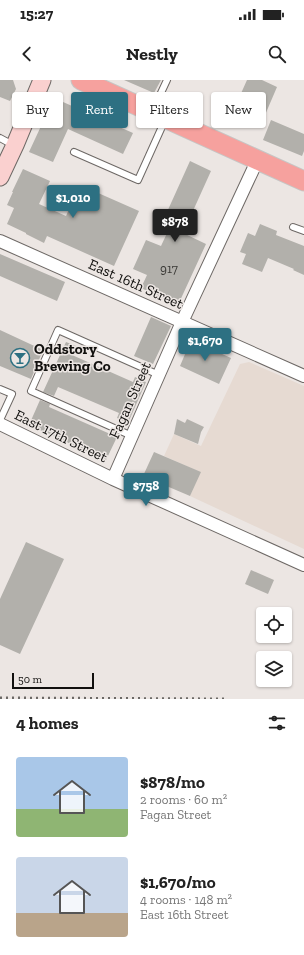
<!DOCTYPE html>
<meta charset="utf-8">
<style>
body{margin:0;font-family:"Zilla Slab",serif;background:#f6f6f6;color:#222;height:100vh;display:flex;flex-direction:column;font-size:15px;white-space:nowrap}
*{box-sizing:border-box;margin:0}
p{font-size:13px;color:#767676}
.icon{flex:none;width:22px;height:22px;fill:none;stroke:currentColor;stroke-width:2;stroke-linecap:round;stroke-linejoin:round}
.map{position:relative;height:619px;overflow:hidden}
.drawer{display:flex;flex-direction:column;background:#fff;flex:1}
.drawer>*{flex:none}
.guide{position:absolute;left:12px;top:12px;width:280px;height:36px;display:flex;gap:8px}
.tools{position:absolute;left:256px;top:527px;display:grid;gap:8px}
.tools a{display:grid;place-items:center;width:36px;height:36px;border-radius:4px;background:#fff;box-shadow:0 1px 3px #0004;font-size:20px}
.scale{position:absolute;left:12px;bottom:10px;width:82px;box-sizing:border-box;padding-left:4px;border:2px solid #11100e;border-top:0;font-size:11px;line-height:14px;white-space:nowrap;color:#11100e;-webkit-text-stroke:3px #ece6e3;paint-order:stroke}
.price{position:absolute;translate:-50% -34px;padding:0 9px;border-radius:4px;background:#2d7082;color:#fff;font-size:13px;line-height:26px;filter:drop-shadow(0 1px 2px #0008)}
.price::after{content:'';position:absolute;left:50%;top:24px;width:12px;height:9px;margin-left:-6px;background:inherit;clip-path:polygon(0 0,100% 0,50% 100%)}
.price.current{background:#222;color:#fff}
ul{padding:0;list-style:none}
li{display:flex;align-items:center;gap:12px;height:100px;padding:0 16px}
li span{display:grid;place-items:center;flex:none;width:112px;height:80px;border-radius:4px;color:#555}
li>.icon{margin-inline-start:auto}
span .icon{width:48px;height:48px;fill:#fffc;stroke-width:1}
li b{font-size:17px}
h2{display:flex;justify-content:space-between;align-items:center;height:48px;padding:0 16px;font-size:17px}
.tag{padding:0 14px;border-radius:4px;background:#fff;box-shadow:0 1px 3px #0004;font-size:14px;line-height:36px}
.tag.current{background:#2d7082;color:#fff}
.status{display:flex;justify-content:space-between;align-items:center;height:28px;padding:0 20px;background:#fff;direction:ltr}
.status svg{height:11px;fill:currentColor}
header{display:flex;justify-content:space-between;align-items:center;height:52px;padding:0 16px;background:#fff;font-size:18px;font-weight:700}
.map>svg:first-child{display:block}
</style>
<div class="status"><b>15:27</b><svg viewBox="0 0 49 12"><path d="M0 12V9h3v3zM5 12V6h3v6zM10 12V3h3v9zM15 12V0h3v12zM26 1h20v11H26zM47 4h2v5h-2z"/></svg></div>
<header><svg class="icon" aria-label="back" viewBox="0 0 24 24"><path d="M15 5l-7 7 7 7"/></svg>Nestly<svg class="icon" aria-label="search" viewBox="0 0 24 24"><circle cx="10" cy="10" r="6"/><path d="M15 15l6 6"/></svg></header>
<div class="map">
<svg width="304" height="619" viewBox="0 0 304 619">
<rect width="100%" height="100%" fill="#ece6e3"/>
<path fill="#e6dad2" d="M249,282L304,306V469L190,416L200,392L164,376L174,354L201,366L240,284Z"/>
<path fill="#b2b0ab" d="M0,0H13L16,9L10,21L0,17Z
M124,0H161L154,13Z
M247,0H262L277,7L262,42L234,29Z
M54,18L133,53L123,74L68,49L53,82L29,72Z
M271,40L304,54V71L302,76L263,60Z
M190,81L211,91L183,153L206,164L178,225L141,208L147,195L133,189L146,160L161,166L175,136L167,132Z
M23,89L50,101L39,124L66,136L80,105L139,131L114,186L47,156L44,163L26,154V153L7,144L14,128L7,125L13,112H12Z
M260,144L277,151L276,155L304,166V195L293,190L294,189L268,178L262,192L242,184L246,174L240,172L248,153L255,156Z
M0,174L65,202L57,221L0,196Z
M151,237L171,246L153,284L134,276Z
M0,250L43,270L31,299L0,286Z
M191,260L231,278L219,304L180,286Z
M66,262L76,266L72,275L133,302L135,297L146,302L128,343L117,338L119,333L58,307L54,316L43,312Z
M40,320L50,324L49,327L117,357L106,380L29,345Z
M177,339L185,343L187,339L204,347L201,352L198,364L174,354Z
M154,372L201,392L190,416L143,396Z
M26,462L64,479L20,574L0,565V519Z
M251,490L274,500L268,514L245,504Z"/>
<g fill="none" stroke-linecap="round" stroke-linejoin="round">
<g stroke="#6d6865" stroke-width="8">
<path id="lane" d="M153,30L167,0
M0,58L13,65
M74,72L138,100L165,40
M293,147L304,151
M0,309L12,314L0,340
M132,356L31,311L58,250L159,295"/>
</g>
<g stroke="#6d6865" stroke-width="14">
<path id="street" d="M0,161L304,296
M0,344L113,399L304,485
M113,399L182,242L257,81"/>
</g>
<g stroke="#6d6865" stroke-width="19">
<path id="secondary" d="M0,97L15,65L42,0"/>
</g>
<g stroke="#c6c6c5" stroke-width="21">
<path id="primary" d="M81,0L304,101"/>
</g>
<use href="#lane" stroke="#fff" stroke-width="6"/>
<use href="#street" stroke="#fff" stroke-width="12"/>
<use href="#secondary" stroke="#fad0cf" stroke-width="17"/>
<use href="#primary" stroke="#f6a19e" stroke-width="19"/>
<path stroke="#6b6865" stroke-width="3" stroke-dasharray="2 4" stroke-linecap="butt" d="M0,618L228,619"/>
</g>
<defs>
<g id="bar-ring" transform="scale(1)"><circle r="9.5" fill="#ece6e3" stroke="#2d7082" stroke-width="1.5"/><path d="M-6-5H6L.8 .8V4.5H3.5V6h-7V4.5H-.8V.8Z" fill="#2d7082"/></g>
</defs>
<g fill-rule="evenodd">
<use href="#bar-ring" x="20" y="278"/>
</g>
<g text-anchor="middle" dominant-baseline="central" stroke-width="3" stroke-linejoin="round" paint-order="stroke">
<g font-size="13" fill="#393835">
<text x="169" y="188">917</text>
</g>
<g font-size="15" fill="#11100e" stroke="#ece6e3">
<text transform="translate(136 204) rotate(24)">East 16th Street</text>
<text transform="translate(130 320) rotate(-66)">Fagan Street</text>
<text transform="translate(61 356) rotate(26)">East 17th Street</text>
</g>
<g font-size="15" font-weight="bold" fill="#11100e" stroke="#ece6e3" text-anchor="start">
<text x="34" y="269">Oddstory<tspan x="34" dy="17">Brewing Co</tspan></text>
</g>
</g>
</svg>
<div class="tools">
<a><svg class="icon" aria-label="locate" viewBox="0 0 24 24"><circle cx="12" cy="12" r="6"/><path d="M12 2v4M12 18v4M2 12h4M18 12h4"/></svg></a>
<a><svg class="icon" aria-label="layers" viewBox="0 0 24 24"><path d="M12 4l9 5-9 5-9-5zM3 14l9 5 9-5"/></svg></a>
</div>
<div class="scale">50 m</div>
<b class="price" style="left:73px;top:139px">$1,010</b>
<b class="price current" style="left:175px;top:163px">$878</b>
<b class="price" style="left:205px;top:282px">$1,670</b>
<b class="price" style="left:146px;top:427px">$758</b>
<div class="guide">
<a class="tag">Buy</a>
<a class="tag current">Rent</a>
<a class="tag">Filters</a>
<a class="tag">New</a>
</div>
</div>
<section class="drawer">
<h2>4 homes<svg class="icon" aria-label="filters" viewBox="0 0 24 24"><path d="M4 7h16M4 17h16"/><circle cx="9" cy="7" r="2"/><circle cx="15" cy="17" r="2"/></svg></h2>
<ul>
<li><span style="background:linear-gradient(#a9c7e8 65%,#8fb573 0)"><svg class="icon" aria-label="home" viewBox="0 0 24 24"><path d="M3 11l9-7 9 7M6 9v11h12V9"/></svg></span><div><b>$878/mo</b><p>2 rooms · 60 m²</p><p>Fagan Street</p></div></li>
<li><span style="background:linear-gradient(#c9d6e8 70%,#b9a48a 0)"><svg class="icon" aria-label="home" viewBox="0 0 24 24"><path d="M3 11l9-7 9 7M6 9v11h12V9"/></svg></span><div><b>$1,670/mo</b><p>4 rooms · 148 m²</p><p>East 16th Street</p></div></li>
</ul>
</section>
